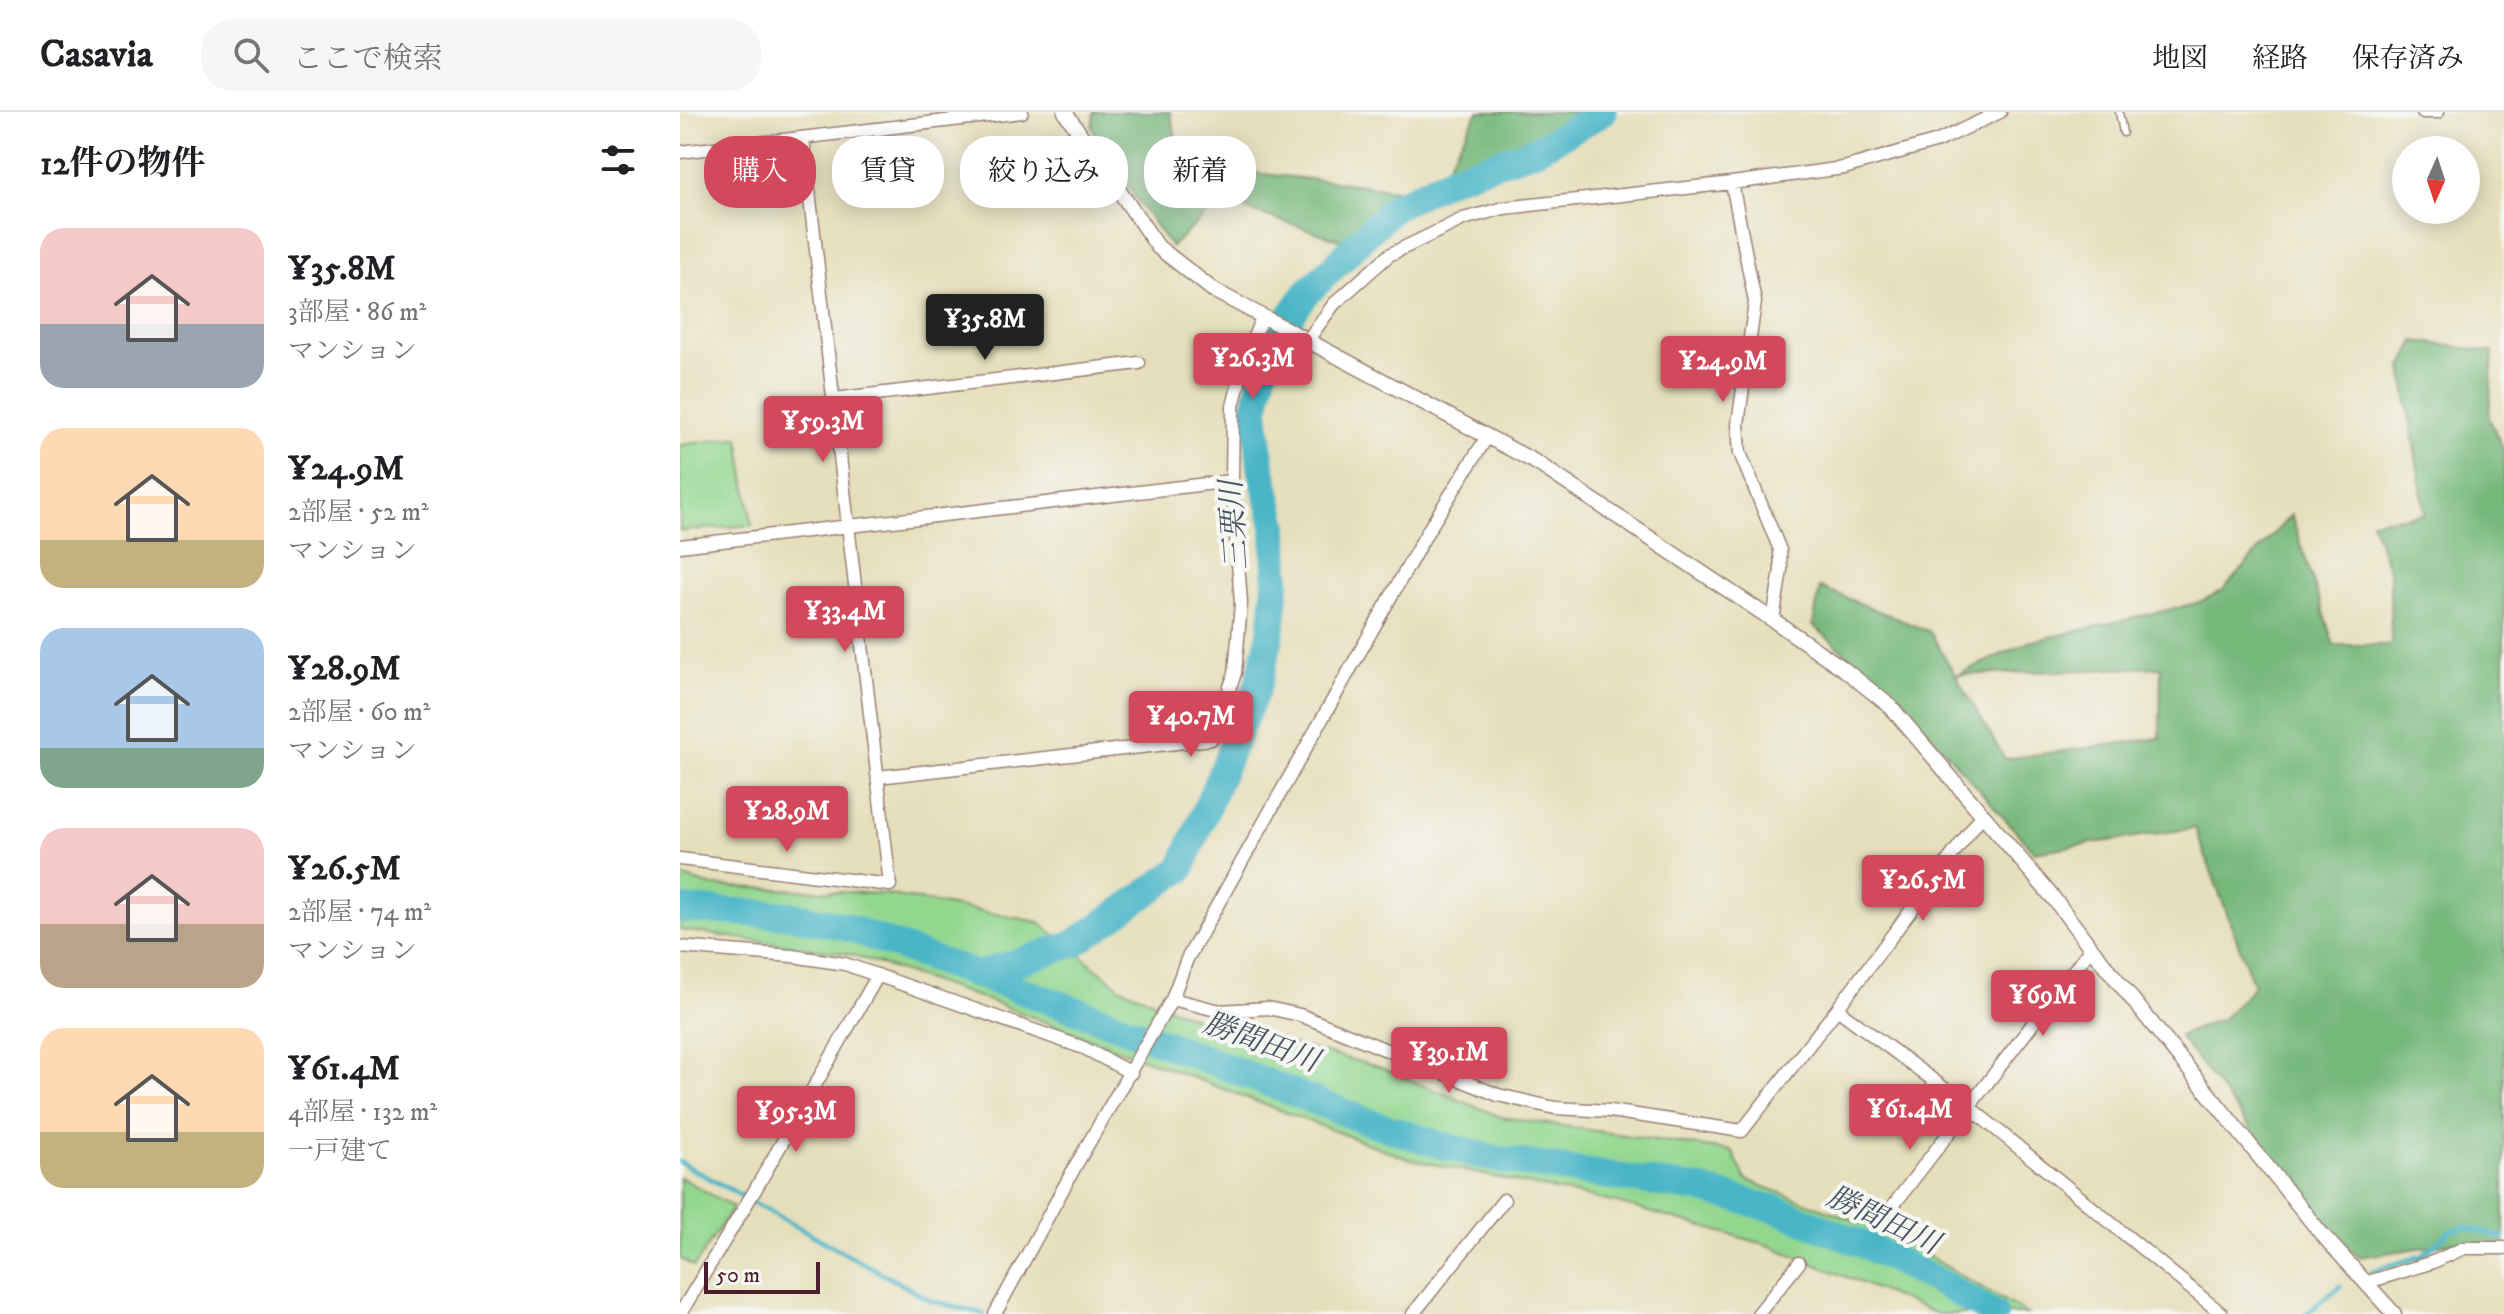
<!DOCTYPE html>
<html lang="ja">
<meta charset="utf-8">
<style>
body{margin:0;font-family:"IM FELL DW Pica","Noto Serif JP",serif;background:#f6f6f6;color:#202124;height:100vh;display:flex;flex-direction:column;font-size:30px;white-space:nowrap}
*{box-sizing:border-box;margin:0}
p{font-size:26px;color:#757577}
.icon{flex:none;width:44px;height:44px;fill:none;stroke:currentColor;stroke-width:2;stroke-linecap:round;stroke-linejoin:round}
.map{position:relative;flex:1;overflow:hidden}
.drawer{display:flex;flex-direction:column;background:#fff;width:680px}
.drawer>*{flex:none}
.guide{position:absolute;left:24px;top:24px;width:760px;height:72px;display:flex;gap:16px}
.needle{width:52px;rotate:183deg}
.tools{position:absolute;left:1712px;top:24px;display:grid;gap:16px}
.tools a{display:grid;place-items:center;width:88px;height:88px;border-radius:50%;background:#fff;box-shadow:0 4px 20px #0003;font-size:40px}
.scale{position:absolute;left:24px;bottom:20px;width:116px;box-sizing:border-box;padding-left:8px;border:4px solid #4a1f2b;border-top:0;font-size:22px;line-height:28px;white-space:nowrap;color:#4a1f2b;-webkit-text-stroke:6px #f6f6f2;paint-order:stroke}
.price{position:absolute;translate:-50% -68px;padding:0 18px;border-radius:8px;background:#d1495b;color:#fff;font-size:26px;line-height:52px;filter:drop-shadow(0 2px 4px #0008)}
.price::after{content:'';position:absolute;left:50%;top:48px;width:24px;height:18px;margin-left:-12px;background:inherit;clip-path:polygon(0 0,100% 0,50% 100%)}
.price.on{background:#222;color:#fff}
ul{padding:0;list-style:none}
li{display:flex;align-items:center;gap:24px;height:200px;padding:0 40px}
li span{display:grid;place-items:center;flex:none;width:224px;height:160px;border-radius:24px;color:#555}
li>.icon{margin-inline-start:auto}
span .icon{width:96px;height:96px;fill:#fffc;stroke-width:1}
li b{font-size:34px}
h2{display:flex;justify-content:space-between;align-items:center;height:96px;padding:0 40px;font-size:34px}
.tag{padding:0 28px;border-radius:32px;background:#fff;box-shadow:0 4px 20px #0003;font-size:28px;line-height:72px}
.tag.on{background:#d1495b;color:#fff}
header{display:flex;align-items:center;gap:48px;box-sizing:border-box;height:112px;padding:0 40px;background:#fff;border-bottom:2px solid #e0e0e0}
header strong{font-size:38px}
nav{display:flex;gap:44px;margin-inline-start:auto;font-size:28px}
.search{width:560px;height:72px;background:#f6f6f6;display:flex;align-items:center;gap:20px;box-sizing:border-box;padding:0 28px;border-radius:32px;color:#757577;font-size:30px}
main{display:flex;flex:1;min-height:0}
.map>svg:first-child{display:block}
</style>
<header>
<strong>Casavia</strong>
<div class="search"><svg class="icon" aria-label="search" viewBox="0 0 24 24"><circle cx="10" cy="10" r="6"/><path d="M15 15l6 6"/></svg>ここで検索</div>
<nav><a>地図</a><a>経路</a><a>保存済み</a></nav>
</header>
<main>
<section class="drawer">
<h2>12件の物件<svg class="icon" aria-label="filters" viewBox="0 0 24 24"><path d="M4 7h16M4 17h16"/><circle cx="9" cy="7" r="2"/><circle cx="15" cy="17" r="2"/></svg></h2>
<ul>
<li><span style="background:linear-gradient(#f6c9c9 60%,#9aa5b1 0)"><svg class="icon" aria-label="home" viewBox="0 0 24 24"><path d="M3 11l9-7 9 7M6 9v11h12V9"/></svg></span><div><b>¥35.8M</b><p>3部屋 · 86 m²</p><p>マンション</p></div></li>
<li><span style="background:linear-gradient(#ffd9b3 70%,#c2b280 0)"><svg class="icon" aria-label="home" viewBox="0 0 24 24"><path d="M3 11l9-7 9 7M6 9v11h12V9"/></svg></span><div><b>¥24.9M</b><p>2部屋 · 52 m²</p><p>マンション</p></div></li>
<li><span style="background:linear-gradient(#a9c7e8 75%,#7fa58c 0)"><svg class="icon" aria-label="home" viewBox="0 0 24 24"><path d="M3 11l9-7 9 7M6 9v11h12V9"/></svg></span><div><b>¥28.9M</b><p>2部屋 · 60 m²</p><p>マンション</p></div></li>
<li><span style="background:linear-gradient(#f6c9c9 60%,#b9a48a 0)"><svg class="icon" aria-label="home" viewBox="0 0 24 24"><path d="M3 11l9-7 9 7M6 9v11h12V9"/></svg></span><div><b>¥26.5M</b><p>2部屋 · 74 m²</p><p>マンション</p></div></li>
<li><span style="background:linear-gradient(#ffd9b3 65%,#c2b280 0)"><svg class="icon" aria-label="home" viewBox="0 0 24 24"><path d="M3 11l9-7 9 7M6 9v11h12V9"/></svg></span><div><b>¥61.4M</b><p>4部屋 · 132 m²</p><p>一戸建て</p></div></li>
</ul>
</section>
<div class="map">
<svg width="1824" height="1202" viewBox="0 0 1824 1202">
<rect width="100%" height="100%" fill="#f6f6f2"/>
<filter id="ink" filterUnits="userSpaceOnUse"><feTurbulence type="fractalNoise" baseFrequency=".0125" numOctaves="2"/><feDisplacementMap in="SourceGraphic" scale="16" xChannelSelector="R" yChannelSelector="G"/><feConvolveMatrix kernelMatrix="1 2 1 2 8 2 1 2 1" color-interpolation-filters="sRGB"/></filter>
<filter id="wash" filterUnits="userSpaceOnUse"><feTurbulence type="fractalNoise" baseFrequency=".006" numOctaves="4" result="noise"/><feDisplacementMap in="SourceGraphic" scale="32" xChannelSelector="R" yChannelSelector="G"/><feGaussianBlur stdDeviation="1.8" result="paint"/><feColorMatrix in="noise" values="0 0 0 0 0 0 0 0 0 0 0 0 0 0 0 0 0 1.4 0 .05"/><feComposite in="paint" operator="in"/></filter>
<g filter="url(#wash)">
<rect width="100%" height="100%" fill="#e6dfbb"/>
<path fill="#93d78f" stroke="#6e7b5d" stroke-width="2" d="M59,325L72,413L0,419V333Z
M0,764L33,774L206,782L359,810L441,876L520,908L699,955L821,1005L1052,1039L1066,1068L1209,1121L1347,1202H1257L1088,1133L937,1091L729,1047L307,888L170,842L0,818Z
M0,1065L53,1095L14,1155L0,1146Z"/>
<path fill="#76b87a" stroke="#606c52" stroke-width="2" d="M414,0H490L503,54L660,70L715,78L666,130L541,89L491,135L455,85L412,16Z
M798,0H926L909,14L759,68Z
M1735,229L1813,240L1809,306L1824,339V1134L1779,1130L1679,1145L1650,1120L1499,924L1544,906L1574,874L1515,716L1354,740L1221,589L1133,513L1140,475L1250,520L1325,647L1480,626L1481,555L1277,563L1349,530L1517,491L1542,479L1611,403L1654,533H1711L1710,461L1691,409L1745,402L1722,255Z"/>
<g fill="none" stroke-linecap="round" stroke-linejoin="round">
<path stroke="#4ab5c7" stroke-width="5" d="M0,1050L252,1189L304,1202
M1692,1159L1742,1144L1771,1118L1786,1115L1824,1126
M1626,1202L1660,1174"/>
<path stroke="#4ab5c7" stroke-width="28" d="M0,797L109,803L164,814L241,843L427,909L689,1010L760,1033L816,1047L1018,1077L1096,1097L1182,1132L1263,1172L1314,1202
M298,863L395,831L501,757L578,573L591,521L596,470L595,414L581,354L575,297L584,256L606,209L627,181L714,95L772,66L858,37L923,0"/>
</g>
</g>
<g filter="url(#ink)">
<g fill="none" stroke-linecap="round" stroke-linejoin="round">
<g stroke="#987f73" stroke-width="9">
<path id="service" d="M1439,0L1443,21"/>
</g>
<g stroke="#987f73" stroke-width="15">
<path id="minor" d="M1743,0H1758
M0,40L342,0
M1052,71L1075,190L1058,312L1060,341L1100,438L1101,458L1093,508
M627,229L654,192L709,143L783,107L824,96L1052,71L1164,56L1258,29L1320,0
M154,287L459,251
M0,434L552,369
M198,665L531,627L555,561L561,491L552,369L553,294L566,243L582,206
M0,747L210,773L123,27
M0,835L112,844L165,852L404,936L451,961
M492,887L540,899L588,896L620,903L818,983L875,996L930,999L1062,1019L1157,897L1303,702
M1157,897L1288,994L1542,1202
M1202,1108L1411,836
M1685,1171L1753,1150L1784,1136H1824
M0,1202L75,1078L198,863
M315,1202L396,1053L492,887L507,847L749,417L807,325
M733,1202L824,1088
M1078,1202L1119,1151"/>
</g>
<g stroke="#987f73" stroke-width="17">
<path id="tertiary" d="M385,0L478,135L533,178L857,351L1093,508L1165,558L1211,595L1375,788L1411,836L1640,1120L1714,1202"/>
</g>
<use href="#service" stroke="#fff" stroke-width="6"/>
<use href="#minor" stroke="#fff" stroke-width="12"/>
<use href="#tertiary" stroke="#fff" stroke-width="14"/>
</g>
</g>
<g text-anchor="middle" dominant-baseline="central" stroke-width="8" stroke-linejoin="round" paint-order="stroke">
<g font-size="30" font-style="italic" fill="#4a5462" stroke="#f6f6f2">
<text transform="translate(555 413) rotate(-94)">三栗川</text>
<text transform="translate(581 931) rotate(20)">勝間田川</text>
<text transform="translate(1203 1109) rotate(25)">勝間田川</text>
</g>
</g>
</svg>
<div class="tools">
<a><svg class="needle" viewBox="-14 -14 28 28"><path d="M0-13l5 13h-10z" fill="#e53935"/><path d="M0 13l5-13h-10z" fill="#757577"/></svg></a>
</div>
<div class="scale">50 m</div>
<b class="price on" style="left:305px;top:250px">¥35.8M</b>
<b class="price" style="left:573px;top:289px">¥26.3M</b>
<b class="price" style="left:1043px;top:292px">¥24.9M</b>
<b class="price" style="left:143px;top:352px">¥59.3M</b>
<b class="price" style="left:165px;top:542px">¥33.4M</b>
<b class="price" style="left:511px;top:647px">¥40.7M</b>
<b class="price" style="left:107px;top:742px">¥28.9M</b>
<b class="price" style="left:1243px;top:811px">¥26.5M</b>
<b class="price" style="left:1363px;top:926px">¥69M</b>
<b class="price" style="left:769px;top:983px">¥39.1M</b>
<b class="price" style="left:1230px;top:1040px">¥61.4M</b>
<b class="price" style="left:116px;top:1042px">¥95.3M</b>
<div class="guide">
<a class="tag on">購入</a>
<a class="tag">賃貸</a>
<a class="tag">絞り込み</a>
<a class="tag">新着</a>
</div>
</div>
</main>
